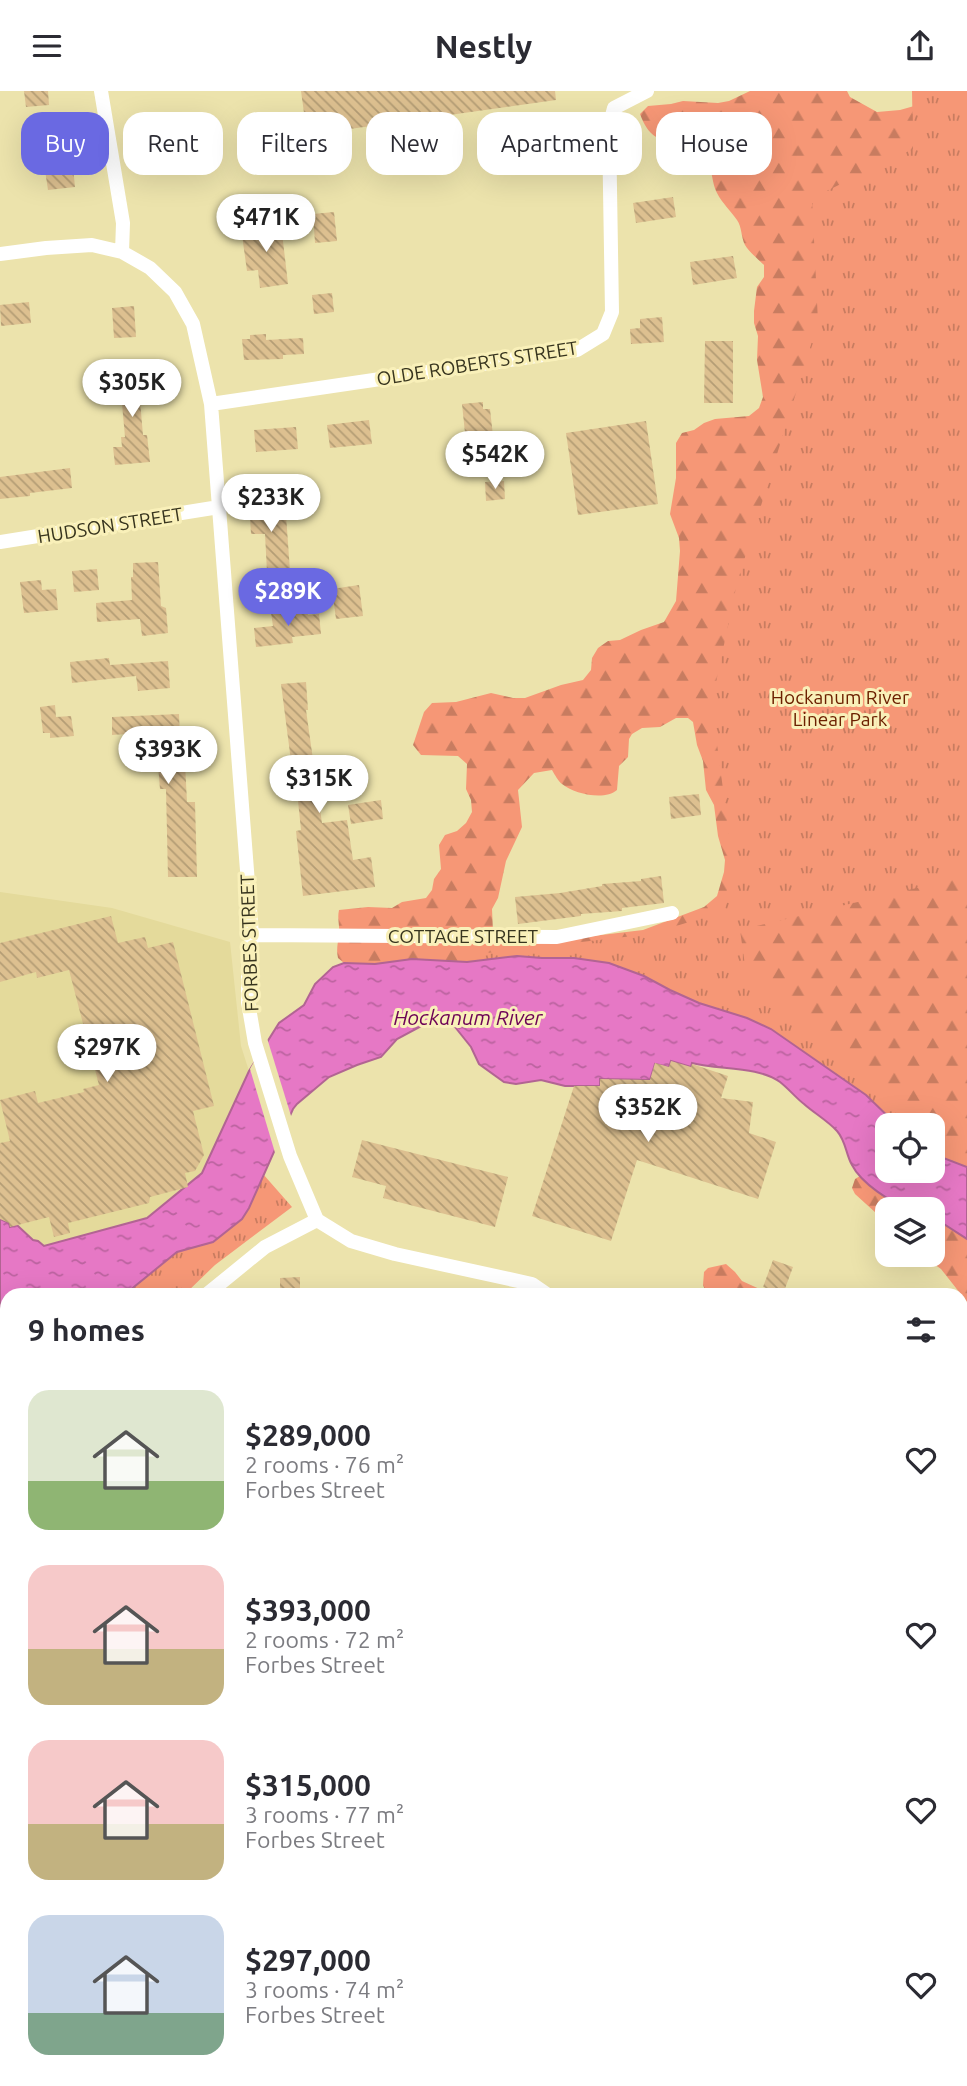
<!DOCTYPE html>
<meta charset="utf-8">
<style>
body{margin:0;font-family:Ubuntu,sans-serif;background:#f7f7f7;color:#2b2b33;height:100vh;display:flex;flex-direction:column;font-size:26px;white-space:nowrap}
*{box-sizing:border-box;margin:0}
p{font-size:23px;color:#7c7c81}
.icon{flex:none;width:38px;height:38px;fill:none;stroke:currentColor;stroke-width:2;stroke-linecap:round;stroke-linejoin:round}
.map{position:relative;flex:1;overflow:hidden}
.panel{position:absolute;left:0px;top:1197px;width:968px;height:798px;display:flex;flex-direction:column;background:#fff;border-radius:21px 21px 0 0;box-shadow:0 7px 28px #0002}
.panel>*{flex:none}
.banner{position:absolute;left:21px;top:21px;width:926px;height:63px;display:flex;gap:14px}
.fabs{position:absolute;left:875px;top:1022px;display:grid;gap:14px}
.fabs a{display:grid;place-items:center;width:70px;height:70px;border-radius:14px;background:#fff;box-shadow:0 7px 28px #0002;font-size:35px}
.price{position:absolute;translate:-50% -60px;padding:0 16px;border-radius:24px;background:#fff;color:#222;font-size:23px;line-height:46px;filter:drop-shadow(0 2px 4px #0008)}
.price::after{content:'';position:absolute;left:50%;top:42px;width:21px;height:16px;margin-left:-10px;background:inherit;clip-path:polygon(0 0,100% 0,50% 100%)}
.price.selected{background:#6a69e2;color:#fff}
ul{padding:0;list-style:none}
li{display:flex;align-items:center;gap:21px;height:175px;padding:0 28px}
li span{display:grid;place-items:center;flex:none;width:196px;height:140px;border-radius:21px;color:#555}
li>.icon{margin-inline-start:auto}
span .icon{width:84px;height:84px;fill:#fffc;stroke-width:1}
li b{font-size:30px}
h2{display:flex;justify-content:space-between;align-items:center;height:84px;padding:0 28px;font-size:30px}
.tag{padding:0 24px;border-radius:21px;background:#fff;box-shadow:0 7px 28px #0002;font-size:24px;line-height:63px}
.tag.selected{background:#6a69e2;color:#fff}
header{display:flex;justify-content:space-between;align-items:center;height:91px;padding:0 28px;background:#fff;font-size:32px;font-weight:700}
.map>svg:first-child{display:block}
</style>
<header><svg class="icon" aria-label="menu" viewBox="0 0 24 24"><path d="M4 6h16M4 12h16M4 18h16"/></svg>Nestly<svg class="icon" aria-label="share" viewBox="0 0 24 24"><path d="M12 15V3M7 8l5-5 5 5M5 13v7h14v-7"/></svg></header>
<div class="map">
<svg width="967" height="1995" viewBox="0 0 967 1995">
<defs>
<pattern id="forest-firs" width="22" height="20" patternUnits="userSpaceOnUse" patternTransform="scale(1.75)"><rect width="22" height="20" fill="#f69776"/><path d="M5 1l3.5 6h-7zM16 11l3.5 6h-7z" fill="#c87c60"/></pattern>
<pattern id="park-tufts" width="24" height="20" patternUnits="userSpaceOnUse" patternTransform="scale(1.75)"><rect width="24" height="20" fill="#f69776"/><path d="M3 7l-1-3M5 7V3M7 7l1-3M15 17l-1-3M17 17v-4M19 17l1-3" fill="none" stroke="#c87c60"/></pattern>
<pattern id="water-ripples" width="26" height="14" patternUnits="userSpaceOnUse" patternTransform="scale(1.75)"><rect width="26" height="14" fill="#e678c5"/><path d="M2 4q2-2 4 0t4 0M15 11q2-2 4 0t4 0" fill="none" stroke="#bb639f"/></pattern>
<pattern id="building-back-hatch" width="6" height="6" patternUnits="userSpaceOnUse" patternTransform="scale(1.75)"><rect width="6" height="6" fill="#ddc090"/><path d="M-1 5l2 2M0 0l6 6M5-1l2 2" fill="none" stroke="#b49d75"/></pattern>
</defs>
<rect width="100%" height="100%" fill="#ece3ac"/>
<path fill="#e4da9b" d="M0,801L112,817L230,851L241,955L249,980L202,1082L147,1127L44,1155L38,1150H33L17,1134L10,1136L9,1132L0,1128Z
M0,1452L7,1461V1556L0,1557Z
M7,1864V1988H224L225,1995H0V1865Z
M699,1988H947L948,1995H700Z"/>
<path fill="url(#forest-firs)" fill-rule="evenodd" d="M750,0H847L850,6L877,21L900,19L967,0V1076L933,1063V1034H897L517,865L467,871L412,868L375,873L344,872L338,867C336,858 338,852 339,843C340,835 337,828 339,819L368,816L392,817L402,811L426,807L432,799L434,788L441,778L439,754L445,744L457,740L466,732L472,721L471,709L466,698L467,673L458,665L421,664L413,654L424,621L432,612L456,611L491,602L513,607H525L561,594L583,589L591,579L592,567L598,557L608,550L620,549L641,539L664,531L676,510L680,460L679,447L670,423L676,387V352L682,342L694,339L704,332L715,328L749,325L759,317L763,306L757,269L758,245L754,232V220L757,196L764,186V174C758,168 749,161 745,154C741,146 742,136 737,129C731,120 722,112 717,102C710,88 713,69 701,57C679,36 657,68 640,23L648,15L671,13L683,10L718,12L729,10ZM676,627H688L693,631L697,654L703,670L706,699L714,714L718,745L725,769L724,781L717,805L704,816L643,839L568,848L493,841L492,818L498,807L506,770L522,736L518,699L534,682L552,679C555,684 558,690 562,693C574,703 605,710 617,699L619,675L628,666L629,648L632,643L642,637L660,636Z
M860,1085L883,1104L913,1118H887V1132L855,1103L852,1097L855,1088Z
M933,1126L967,1148V1211L941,1178L921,1164H933Z
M726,1173L735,1181L742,1190L773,1204H707L703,1194L704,1181L708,1177Z
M961,1302L967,1303V1555L961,1556Z
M967,1700V1856L961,1838V1765L964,1747L961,1736V1701Z"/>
<path fill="url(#park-tufts)" d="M912,0H967V785L740,839L745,874L917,1033C878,1042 855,1009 821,996C704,953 585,912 470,864L650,843L725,820L731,758L715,638L706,639L737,492L818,231L812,107L913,58Z
M242,1059L292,1116L215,1174L184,1204H7V1382L0,1373V1187H74Z"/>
<path fill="url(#water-ripples)" stroke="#b26493" stroke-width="2" d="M517,865L542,867H574L609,872L644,885L670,899L699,912L747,927L771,938L866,1004L897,1034H887V1080H933V1063L967,1076V1148L933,1126V1118C926,1118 918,1119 911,1118C892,1113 861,1092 852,1074C846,1064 846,1050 837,1040C828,1030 814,1022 804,1013C796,1007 789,998 780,991C758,975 719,979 692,972L691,976L671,970L669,976L655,973L650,989L600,988V995H565L541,989L516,993L504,991L479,973L471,956L455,936L443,932L425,933L397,948L381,966L357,974L329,986L297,1013L293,1018L249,1117L242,1128L213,1151L177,1161L124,1204H7V1233L0,1235V1128L9,1132L10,1136L17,1134L33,1149L38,1150L44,1155L147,1127L202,1082L249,980L279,932L304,914L315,893L333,876L344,872L375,873L412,868L467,871Z"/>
<path fill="#ece3ac" d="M267,947L292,1028L276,1065L250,978Z"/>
<path fill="url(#building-back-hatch)" d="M24,0H48L49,14L26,16Z
M301,0H555L556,9L307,44Z
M173,22L175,81L149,82L147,33H149V23Z
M43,52L45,71L28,72L27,53Z
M73,76L75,96L48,99L45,79Z
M673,106L676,126L636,132L633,112Z
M334,121L337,150L315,152L313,123Z
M281,133L288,193L260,197L258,179L247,180L241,137Z
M733,165L737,187L693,194L690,171Z
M332,202L334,221L314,223L312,204Z
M29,211L31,232L1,235L0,214Z
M134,215L136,246L114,247L112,217Z
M662,226L664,251L631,253L630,238L640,237V228Z
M266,243V249L303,247L304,263L283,264V268L244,269L242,248H250V244Z
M705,250H733V312H704Z
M143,277L146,310H140L143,344H147L150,371L115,374L113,356H122L121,346H125L119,279Z
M483,311V318H490L493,345L471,347L470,342H465L462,313Z
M369,329L372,353L330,357L327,334Z
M646,330L658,413L578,424L566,342Z
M296,336L298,358L256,361L254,339Z
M70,377L72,397L30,402V405L0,408V386Z
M504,390L505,408L486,410L485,391Z
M275,408L276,425L286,424L290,480L267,481L265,443H251L249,410Z
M158,471L161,515L166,517L168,542L142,545L140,528L97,531L96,512L132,509L131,486H133V472Z
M97,478L99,499L74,501L72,480Z
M41,489L42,499L56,498L58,519L24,522L20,491Z
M359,494L363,525L336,528L332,498Z
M307,519L308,524L319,523L321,543L292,546L293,552L256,556L254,537L273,535L271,522Z
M109,567L110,574L168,570L170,597L138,600L136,585L72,592L70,571Z
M306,591L308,619H306L322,732L347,729L353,769L371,766L375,796L303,805L296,740L301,739L294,670H291L281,593Z
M55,614L56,626L71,625L74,645L50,647V642H43L40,616Z
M179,623L181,672H185L187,711H195L197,786H168L166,698H160L156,650L127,651V643L112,644V626Z
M699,703L701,724L671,728L669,706Z
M381,709L383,728L351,733L348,714Z
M661,785L664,812L622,817V820L581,823V825L518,833L515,806L560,802L602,795V793L641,790V788Z
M111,825L118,852L145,846L148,857L173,851L214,1015L193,1020L204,1064L195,1080L185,1082L188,1096L150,1106L149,1112L68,1132L70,1142L54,1146L49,1126L10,1136L9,1132L0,1128V1052L10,1050L0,1009L35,1000L38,1012L84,1001L83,998L99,994L69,879L37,887L36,881L0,891V852Z
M671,970L691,976L692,973L728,985L721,1007L753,1011L749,1042L776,1051L758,1108L637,1069L611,1150L532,1125L574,995H600V988L650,989L655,972L669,976Z
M362,1049L508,1086L495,1136L383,1107L386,1095L352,1086Z
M773,1169L793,1176L783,1203L763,1196Z
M300,1186V1204H280V1187Z"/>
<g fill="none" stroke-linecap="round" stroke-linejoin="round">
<path stroke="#fff" stroke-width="14" d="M101,0L123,132L122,161
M0,163L46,157L92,154L122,161L150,177L175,201L193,233L211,313L252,844L248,880V911L255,952L290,1065L317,1129L351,1150L395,1163L532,1193L548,1204
M211,313L577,259L603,243L612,221L609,36L614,17L647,0
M0,451L219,416
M252,844L557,846L672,822
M206,1204L265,1156L317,1129
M683,1988L684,1995"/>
<path stroke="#fff" stroke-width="21" d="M0,1413L7,1422
M240,1988L241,1995"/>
</g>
<g text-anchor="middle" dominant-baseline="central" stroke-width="6" stroke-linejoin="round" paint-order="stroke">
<g font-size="19" fill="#37341e" stroke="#f9f0b9">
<text transform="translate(477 272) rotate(-9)">OLDE ROBERTS STREET</text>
<text transform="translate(110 434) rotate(-9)">HUDSON STREET</text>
<text x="463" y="845">COTTAGE STREET</text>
<text transform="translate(249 852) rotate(-92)">FORBES STREET</text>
</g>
<g font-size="19" fill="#6c2000" stroke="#f9f0b9">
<text x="840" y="606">Hockanum River<tspan x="840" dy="22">Linear Park</tspan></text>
</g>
<g font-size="21" font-style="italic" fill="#6d0456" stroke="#f9f0b9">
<text x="468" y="926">Hockanum River</text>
</g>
</g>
</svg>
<div class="fabs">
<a><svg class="icon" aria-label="locate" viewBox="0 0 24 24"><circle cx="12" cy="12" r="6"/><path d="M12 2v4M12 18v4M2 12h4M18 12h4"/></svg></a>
<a><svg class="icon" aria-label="layers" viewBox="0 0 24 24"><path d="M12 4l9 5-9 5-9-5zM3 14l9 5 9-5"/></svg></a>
</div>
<b class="price" style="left:266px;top:163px">$471K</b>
<b class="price" style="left:132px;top:328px">$305K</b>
<b class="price" style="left:495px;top:400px">$542K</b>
<b class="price" style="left:271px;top:443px">$233K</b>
<b class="price selected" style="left:288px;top:537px">$289K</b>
<b class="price" style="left:168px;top:695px">$393K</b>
<b class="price" style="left:319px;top:724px">$315K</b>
<b class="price" style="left:107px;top:993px">$297K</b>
<b class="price" style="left:648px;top:1053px">$352K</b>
<div class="banner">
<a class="tag selected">Buy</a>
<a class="tag">Rent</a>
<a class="tag">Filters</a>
<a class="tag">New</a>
<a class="tag">Apartment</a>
<a class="tag">House</a>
</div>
<section class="panel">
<h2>9 homes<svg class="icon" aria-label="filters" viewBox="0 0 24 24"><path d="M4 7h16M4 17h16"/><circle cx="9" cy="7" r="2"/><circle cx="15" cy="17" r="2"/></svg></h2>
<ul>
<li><span style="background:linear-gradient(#dfe7d0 65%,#8fb573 0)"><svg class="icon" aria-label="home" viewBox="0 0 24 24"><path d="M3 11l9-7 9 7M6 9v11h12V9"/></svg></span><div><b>$289,000</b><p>2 rooms · 76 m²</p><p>Forbes Street</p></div><svg class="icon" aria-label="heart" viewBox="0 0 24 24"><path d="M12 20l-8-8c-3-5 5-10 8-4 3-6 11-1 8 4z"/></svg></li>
<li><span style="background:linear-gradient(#f6c9c9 60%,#c2b280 0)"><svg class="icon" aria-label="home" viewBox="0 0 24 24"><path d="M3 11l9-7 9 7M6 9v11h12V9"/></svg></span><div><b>$393,000</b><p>2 rooms · 72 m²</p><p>Forbes Street</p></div><svg class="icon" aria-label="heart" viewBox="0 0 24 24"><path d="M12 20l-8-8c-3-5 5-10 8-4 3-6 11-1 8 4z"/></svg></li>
<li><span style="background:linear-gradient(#f6c9c9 60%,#c2b280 0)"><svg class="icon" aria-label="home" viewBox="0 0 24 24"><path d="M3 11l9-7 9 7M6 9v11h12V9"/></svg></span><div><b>$315,000</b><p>3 rooms · 77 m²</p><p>Forbes Street</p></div><svg class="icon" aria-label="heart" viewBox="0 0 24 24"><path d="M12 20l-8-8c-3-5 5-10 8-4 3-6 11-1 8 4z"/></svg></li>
<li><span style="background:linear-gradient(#c9d6e8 70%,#7fa58c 0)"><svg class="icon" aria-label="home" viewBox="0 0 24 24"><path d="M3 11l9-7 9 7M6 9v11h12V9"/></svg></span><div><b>$297,000</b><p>3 rooms · 74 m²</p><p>Forbes Street</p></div><svg class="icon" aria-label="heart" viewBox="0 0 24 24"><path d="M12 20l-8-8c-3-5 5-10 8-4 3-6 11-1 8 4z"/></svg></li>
</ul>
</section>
</div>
